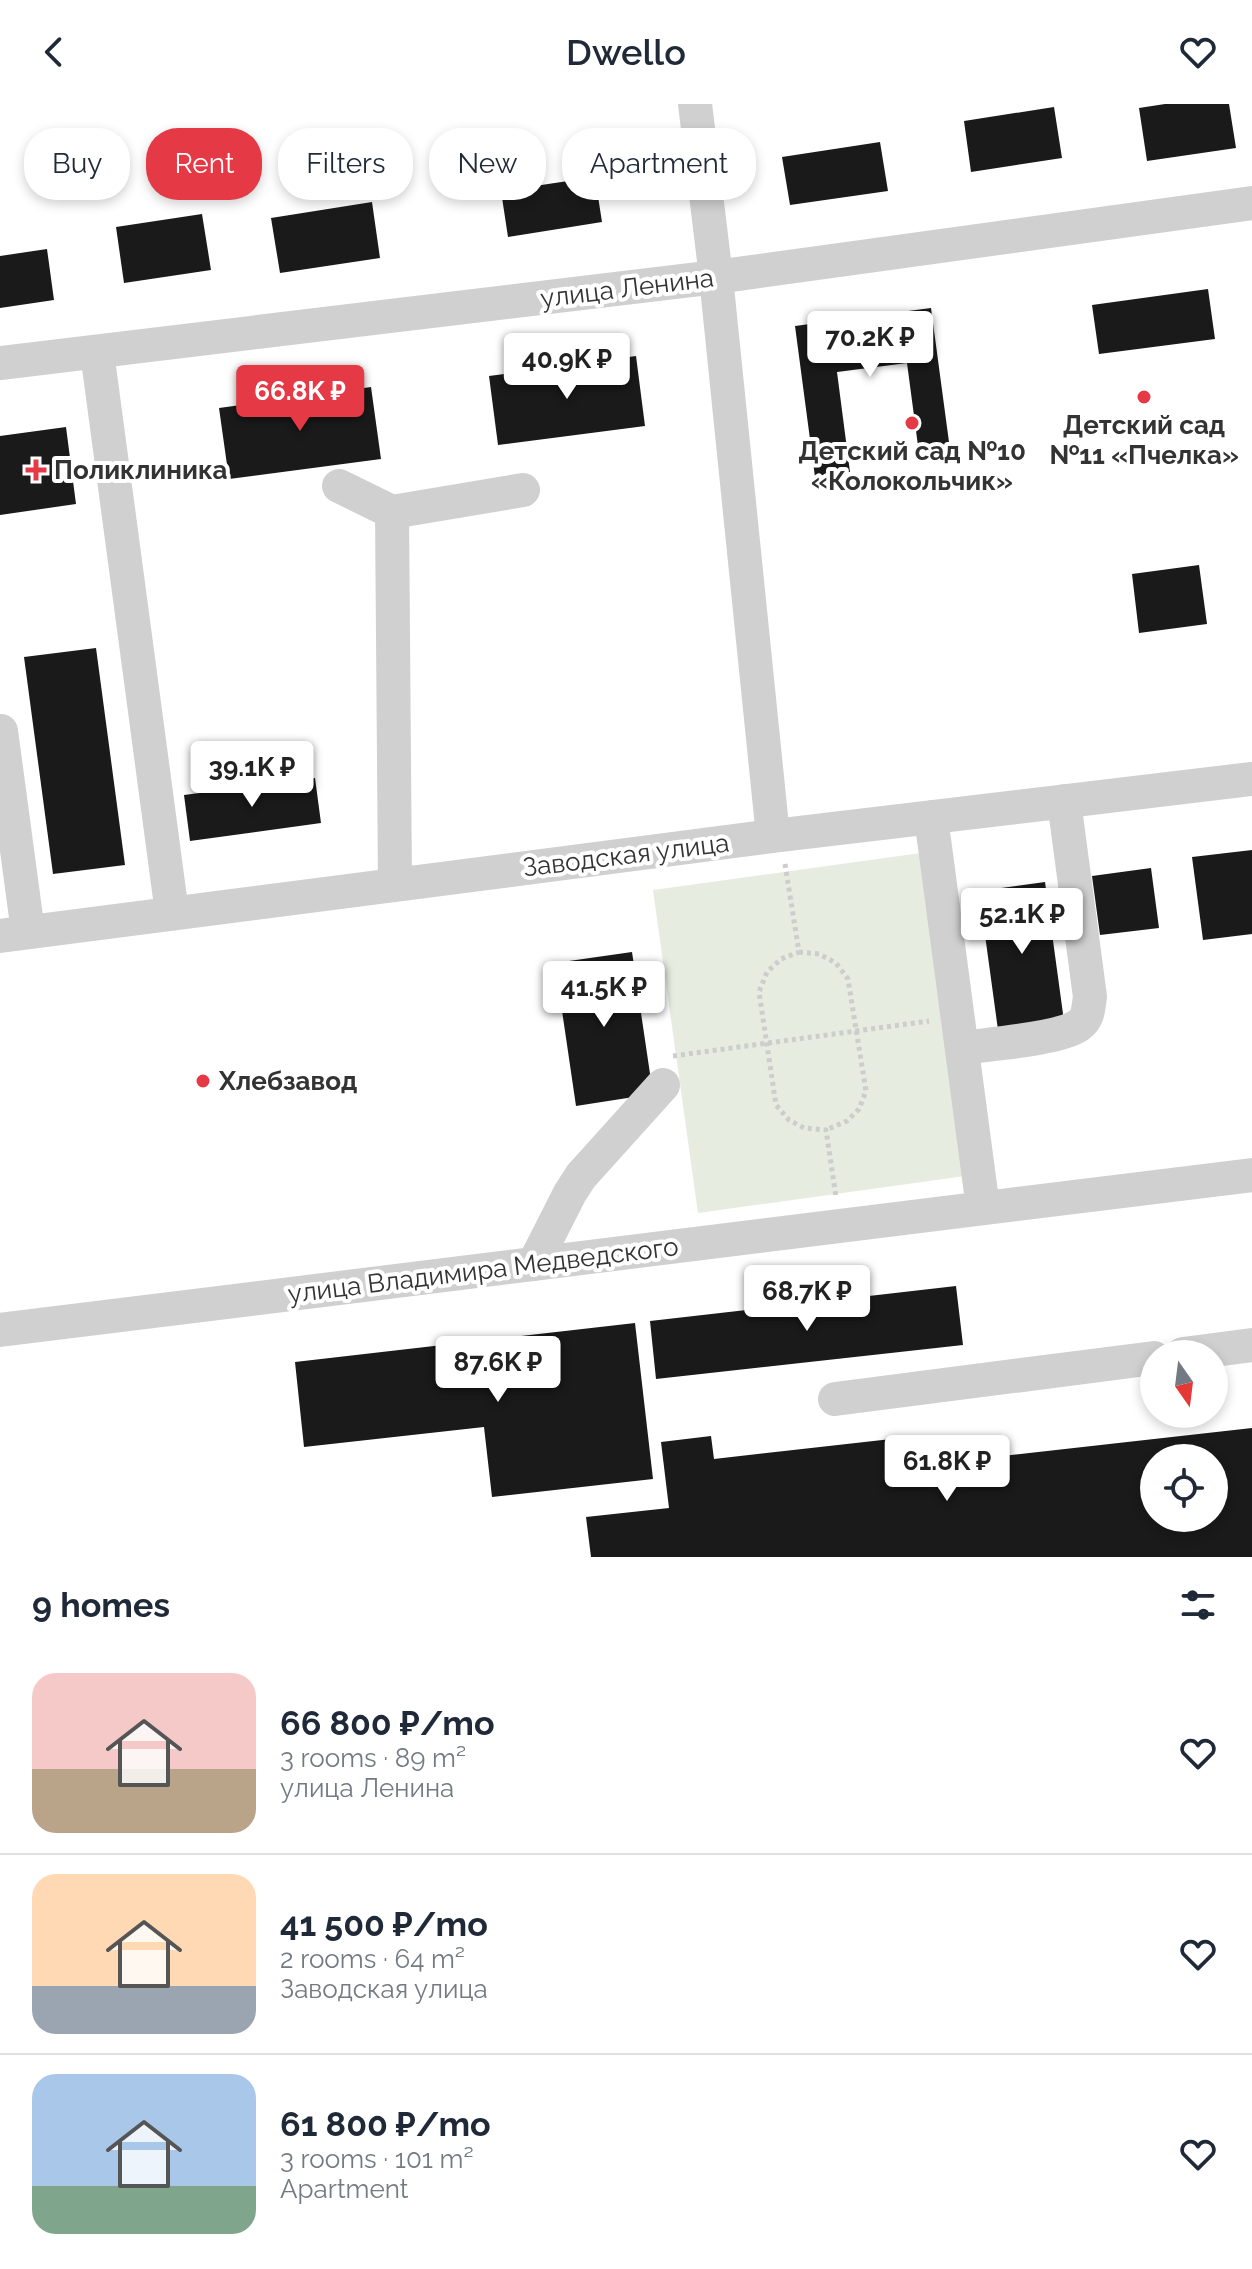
<!DOCTYPE html>
<meta charset="utf-8">
<style>
body{margin:0;font-family:Raleway,sans-serif;background:#f2f2f3;color:#1f2937;height:100vh;display:flex;flex-direction:column;font-size:30px;white-space:nowrap}
*{box-sizing:border-box;margin:0}
p{font-size:26px;color:#747a83}
.icon{flex:none;width:44px;height:44px;fill:none;stroke:currentColor;stroke-width:2;stroke-linecap:round;stroke-linejoin:round}
.map{position:relative;height:1453px;overflow:hidden}
.panel{display:flex;flex-direction:column;background:#fff;flex:1}
.panel>*{flex:none}
.hud{position:absolute;left:24px;top:24px;width:800px;height:72px;display:flex;gap:16px}
.needle{width:52px;rotate:166deg}
.fabs{position:absolute;left:1140px;top:1236px;display:grid;gap:16px}
.fabs a{display:grid;place-items:center;width:88px;height:88px;border-radius:50%;background:#fff;box-shadow:0 4px 12px #0003;font-size:40px}
.price{position:absolute;translate:-50% -68px;padding:0 18px;border-radius:8px;background:#fff;color:#222;font-size:26px;line-height:52px;filter:drop-shadow(0 2px 4px #0008)}
.price::after{content:'';position:absolute;left:50%;top:48px;width:24px;height:18px;margin-left:-12px;background:inherit;clip-path:polygon(0 0,100% 0,50% 100%)}
.price.current{background:#e63946;color:#fff}
ul{padding:0;list-style:none}
li{display:flex;align-items:center;gap:24px;height:200px;padding:0 32px}
li+li{border-top:2px solid #e0e1e3}
li span{display:grid;place-items:center;flex:none;width:224px;height:160px;border-radius:24px;color:#555}
li>.icon{margin-inline-start:auto}
span .icon{width:96px;height:96px;fill:#fffc;stroke-width:1}
li b{font-size:34px}
h2{display:flex;justify-content:space-between;align-items:center;height:96px;padding:0 32px;font-size:34px}
.pill{padding:0 28px;border-radius:32px;background:#fff;box-shadow:0 4px 12px #0003;font-size:28px;line-height:72px}
.pill.current{background:#e63946;color:#fff}
header{display:flex;justify-content:space-between;align-items:center;height:104px;padding:0 32px;background:#fff;font-size:36px;font-weight:600}
.map>svg:first-child{display:block}
</style>
<header><svg class="icon" aria-label="back" viewBox="0 0 24 24"><path d="M15 5l-7 7 7 7"/></svg>Dwello<svg class="icon" aria-label="heart" viewBox="0 0 24 24"><path d="M12 20l-8-8c-3-5 5-10 8-4 3-6 11-1 8 4z"/></svg></header>
<div class="map">
<svg width="1252" height="1453" viewBox="0 0 1252 1453">
<rect width="100%" height="100%" fill="#fff"/>
<path fill="#e6ecdf" d="M921,749L965,1072L698,1109L653,786Z"/>
<path fill="#1a1a1a" fill-rule="evenodd" d="M1165,0H1229L1236,44L1147,57L1139,4Z
M1054,3L1062,54L971,68L964,17Z
M880,38L888,87L790,101L782,53Z
M595,73L602,118L508,133L501,87Z
M372,98L380,154L280,169L271,114Z
M202,110L211,166L124,179L116,123Z
M47,145L54,196L0,204V152Z
M1208,185L1215,235L1099,250L1092,201Z
M931,204L951,353L920,357L907,259L837,268L850,368L815,373L795,222Z
M636,252L645,322L498,341L489,272Z
M371,283L381,355L229,375L219,304Z
M66,323L76,400L0,411V332Z
M1199,461L1207,520L1139,529L1132,470Z
M96,544L125,761L53,770L24,553Z
M315,674L321,719L190,737L184,691Z
M1252,746V830L1203,836L1192,753Z
M1151,764L1159,824L1100,831L1092,772Z
M1045,778L1064,917L998,926L979,787Z
M632,848L653,990L576,1002L555,859Z
M956,1182L963,1241L656,1275L650,1217Z
M635,1219L653,1375L492,1393L484,1323L304,1343L295,1258Z
M1252,1324V1453H591L586,1413L669,1404L661,1338L711,1332L714,1355L918,1332L921,1361ZM1154,1354H1214V1414H1154Z"/>
<g fill="none" stroke-linecap="round" stroke-linejoin="round">
<path stroke="#cdcdcd" stroke-width="5" stroke-dasharray="4 4" stroke-linecap="butt" d="M785,760L799,848L781,855L767,868L759,888L776,1001L789,1016L804,1024L826,1026L836,1093
M799,848L819,850L836,859L848,875L866,987L859,1005L847,1017L826,1026
M673,952L929,917"/>
<path stroke="#d0d0d0" stroke-width="34" d="M695,0L716,173L773,732
M97,248L172,809
M0,259L716,173L1252,99
M339,382L392,408
M1,627L28,828
M931,713L983,1104
M395,781L392,408L523,386
M0,832L773,732L1252,675
M962,944C988,940 1061,935 1079,921C1089,914 1088,904 1090,893L1064,697
M534,1160L570,1089L581,1072L663,981
M0,1226L1252,1071
M1183,1250L1252,1241
M835,1295L1154,1254"/>
</g>
<g fill="#e63946" stroke="#fff" stroke-width="3">
<circle cx="1144" cy="293" r="8"/>
<circle cx="912" cy="319" r="8"/>
<path d="M32 354h8v8h8v8h-8v8h-8v-8h-8v-8h8z"/>
<circle cx="203" cy="977" r="8"/>
</g>
<g text-anchor="middle" dominant-baseline="central" stroke-width="8" stroke-linejoin="round" paint-order="stroke">
<g font-size="26" fill="#333" stroke="#fff">
<text transform="translate(627 184) rotate(-7)">улица Ленина</text>
<text transform="translate(626 751) rotate(-7)">Заводская улица</text>
<text transform="translate(483 1166) rotate(-7)">улица Владимира Медведского</text>
</g>
<g font-size="26" font-weight="bold" fill="#333" stroke="#fff">
<text x="1144" y="321">Детский сад<tspan x="1144" dy="30">№11 «Пчелка»</tspan></text>
<text x="912" y="347">Детский сад №10<tspan x="912" dy="30">«Колокольчик»</tspan></text>
<text x="54" y="366" text-anchor="start">Поликлиника</text>
<text x="219" y="977" text-anchor="start">Хлебзавод</text>
</g>
</g>
</svg>
<div class="fabs">
<a><svg class="needle" viewBox="-14 -14 28 28"><path d="M0-13l5 13h-10z" fill="#e53935"/><path d="M0 13l5-13h-10z" fill="#747a83"/></svg></a>
<a><svg class="icon" aria-label="locate" viewBox="0 0 24 24"><circle cx="12" cy="12" r="6"/><path d="M12 2v4M12 18v4M2 12h4M18 12h4"/></svg></a>
</div>
<b class="price" style="left:870px;top:275px">70.2K ₽</b>
<b class="price" style="left:567px;top:297px">40.9K ₽</b>
<b class="price current" style="left:300px;top:329px">66.8K ₽</b>
<b class="price" style="left:252px;top:705px">39.1K ₽</b>
<b class="price" style="left:1022px;top:852px">52.1K ₽</b>
<b class="price" style="left:604px;top:925px">41.5K ₽</b>
<b class="price" style="left:807px;top:1229px">68.7K ₽</b>
<b class="price" style="left:498px;top:1300px">87.6K ₽</b>
<b class="price" style="left:947px;top:1399px">61.8K ₽</b>
<div class="hud">
<a class="pill">Buy</a>
<a class="pill current">Rent</a>
<a class="pill">Filters</a>
<a class="pill">New</a>
<a class="pill">Apartment</a>
</div>
</div>
<section class="panel">
<h2>9 homes<svg class="icon" aria-label="filters" viewBox="0 0 24 24"><path d="M4 7h16M4 17h16"/><circle cx="9" cy="7" r="2"/><circle cx="15" cy="17" r="2"/></svg></h2>
<ul>
<li><span style="background:linear-gradient(#f6c9c9 60%,#b9a48a 0)"><svg class="icon" aria-label="home" viewBox="0 0 24 24"><path d="M3 11l9-7 9 7M6 9v11h12V9"/></svg></span><div><b>66 800 ₽/mo</b><p>3 rooms · 89 m²</p><p>улица Ленина</p></div><svg class="icon" aria-label="heart" viewBox="0 0 24 24"><path d="M12 20l-8-8c-3-5 5-10 8-4 3-6 11-1 8 4z"/></svg></li>
<li><span style="background:linear-gradient(#ffd9b3 70%,#9aa5b1 0)"><svg class="icon" aria-label="home" viewBox="0 0 24 24"><path d="M3 11l9-7 9 7M6 9v11h12V9"/></svg></span><div><b>41 500 ₽/mo</b><p>2 rooms · 64 m²</p><p>Заводская улица</p></div><svg class="icon" aria-label="heart" viewBox="0 0 24 24"><path d="M12 20l-8-8c-3-5 5-10 8-4 3-6 11-1 8 4z"/></svg></li>
<li><span style="background:linear-gradient(#a9c7e8 70%,#7fa58c 0)"><svg class="icon" aria-label="home" viewBox="0 0 24 24"><path d="M3 11l9-7 9 7M6 9v11h12V9"/></svg></span><div><b>61 800 ₽/mo</b><p>3 rooms · 101 m²</p><p>Apartment</p></div><svg class="icon" aria-label="heart" viewBox="0 0 24 24"><path d="M12 20l-8-8c-3-5 5-10 8-4 3-6 11-1 8 4z"/></svg></li>
</ul>
</section>
